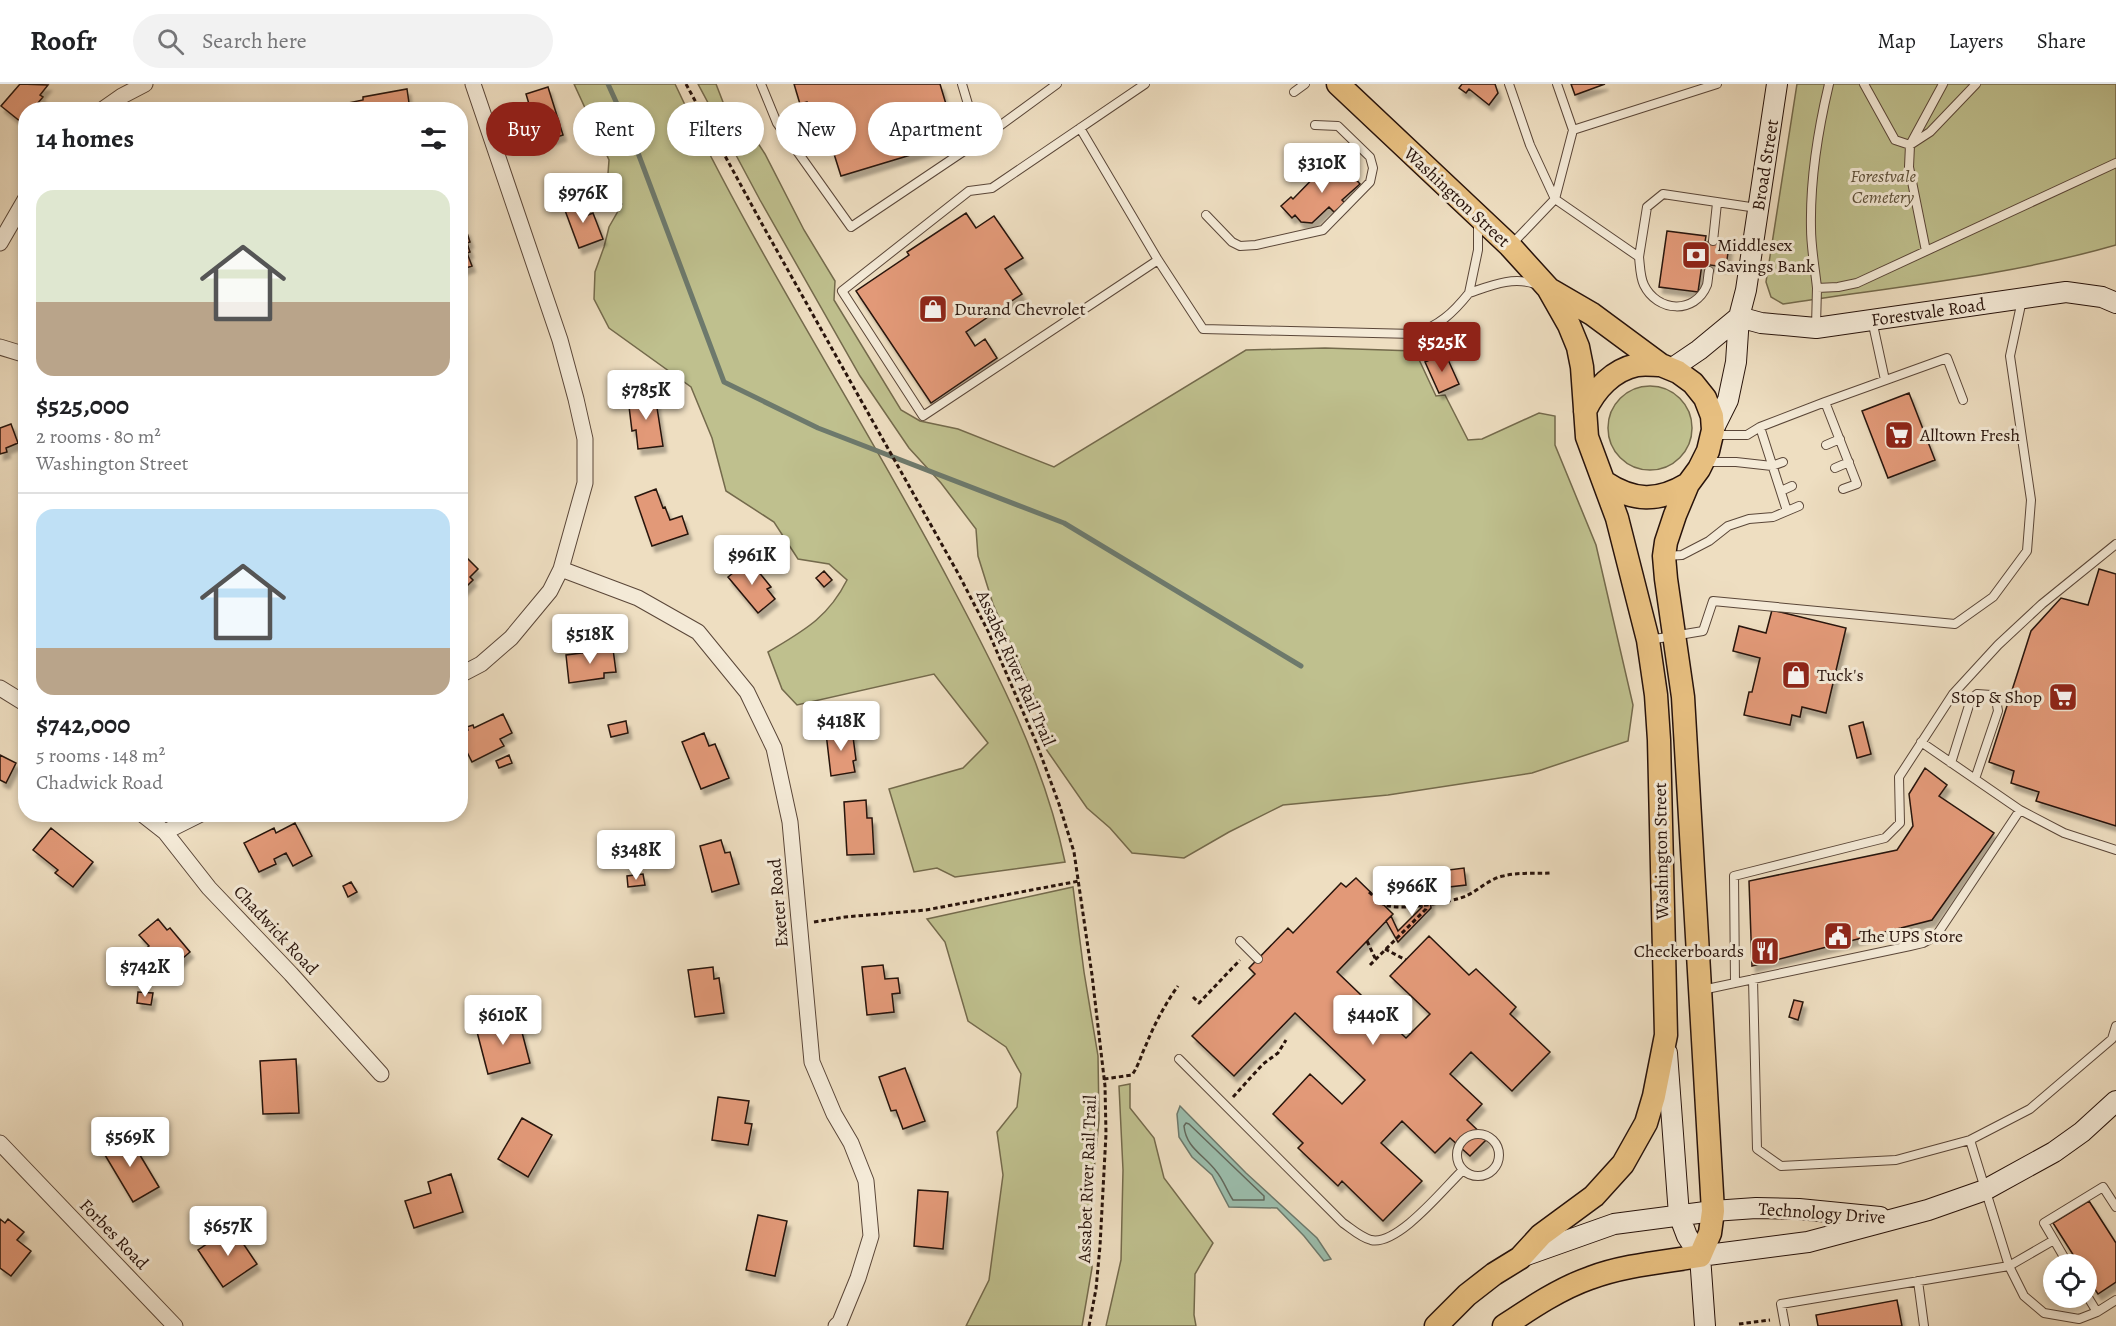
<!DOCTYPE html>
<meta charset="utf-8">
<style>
body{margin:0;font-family:Alegreya,serif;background:#f2f2f2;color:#202124;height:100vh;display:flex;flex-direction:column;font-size:22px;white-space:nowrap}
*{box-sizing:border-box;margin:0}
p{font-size:20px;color:#757577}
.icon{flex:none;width:33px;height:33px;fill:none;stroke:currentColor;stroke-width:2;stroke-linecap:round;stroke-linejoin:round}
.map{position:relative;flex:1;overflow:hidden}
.side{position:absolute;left:18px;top:18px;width:450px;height:720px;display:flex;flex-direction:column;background:#fff;border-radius:24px;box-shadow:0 3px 9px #0003}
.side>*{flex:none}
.banner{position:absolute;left:486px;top:18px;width:570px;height:54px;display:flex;gap:12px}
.tools{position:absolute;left:2043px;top:1170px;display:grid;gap:12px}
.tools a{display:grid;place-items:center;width:54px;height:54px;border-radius:50%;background:#fff;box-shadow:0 3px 9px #0003;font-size:30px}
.price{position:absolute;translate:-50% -51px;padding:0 14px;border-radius:6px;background:#fff;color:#222;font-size:20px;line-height:39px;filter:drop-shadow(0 2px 3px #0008)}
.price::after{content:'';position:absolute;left:50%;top:36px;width:18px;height:14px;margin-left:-9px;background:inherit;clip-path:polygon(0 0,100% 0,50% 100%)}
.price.selected{background:#8f2418;color:#fff}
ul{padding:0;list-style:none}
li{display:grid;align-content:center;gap:12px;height:318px;padding:0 18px}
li+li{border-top:2px solid #e0e0e0}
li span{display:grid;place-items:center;height:186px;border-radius:18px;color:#555}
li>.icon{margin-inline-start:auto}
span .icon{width:108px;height:108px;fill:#fffc;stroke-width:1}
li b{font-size:26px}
h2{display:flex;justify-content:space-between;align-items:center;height:72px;padding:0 18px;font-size:26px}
.chip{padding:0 21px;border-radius:27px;background:#fff;box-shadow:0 3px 9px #0003;font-size:21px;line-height:54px}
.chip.selected{background:#8f2418;color:#fff}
header{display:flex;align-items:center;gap:36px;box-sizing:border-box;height:84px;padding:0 30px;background:#fff;border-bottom:2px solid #e0e0e0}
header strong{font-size:28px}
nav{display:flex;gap:33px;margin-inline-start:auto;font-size:21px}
.search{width:420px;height:54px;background:#f2f2f2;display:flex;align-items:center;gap:15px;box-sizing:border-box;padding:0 21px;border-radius:33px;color:#757577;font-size:22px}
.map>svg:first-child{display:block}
</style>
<header>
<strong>Roofr</strong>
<div class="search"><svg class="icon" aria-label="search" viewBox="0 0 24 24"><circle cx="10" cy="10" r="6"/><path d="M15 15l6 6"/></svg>Search here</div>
<nav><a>Map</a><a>Layers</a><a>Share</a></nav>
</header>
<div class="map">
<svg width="2116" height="1242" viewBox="0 0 2116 1242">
<defs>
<filter id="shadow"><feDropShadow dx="3.5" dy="6" stdDeviation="1.5" flood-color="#0004"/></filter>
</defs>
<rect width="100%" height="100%" fill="#eedec1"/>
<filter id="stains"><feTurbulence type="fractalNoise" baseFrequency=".00333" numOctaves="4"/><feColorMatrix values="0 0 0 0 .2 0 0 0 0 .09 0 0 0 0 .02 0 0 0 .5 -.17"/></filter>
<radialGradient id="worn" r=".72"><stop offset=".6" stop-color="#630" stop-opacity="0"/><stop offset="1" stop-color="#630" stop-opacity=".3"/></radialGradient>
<path fill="#bfc08e" stroke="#746a4c" stroke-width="1.5" d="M574,0H675C756,172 861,330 949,497C997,587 1044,678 1065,778L955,793L937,784L914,788L889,705L963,684L988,659L934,590L797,621L782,605L768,568C803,547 828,534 847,496L829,480L798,475L774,438L726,407L712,354L691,303L609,244L594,215L595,188L604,163L609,143L622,120L607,103L609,76Z
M698,0H716L735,49L754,53L765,70L804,146L835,197L834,216L901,326L920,337L958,345L1054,383L1246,266L1325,264L1415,267L1436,312L1445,311L1468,356L1482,355L1539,329L1555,332V361L1596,461L1633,621L1628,657L1532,689L1388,711L1283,721L1229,748L1184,774L1132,769L1110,744L1087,724L1046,665L1047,642L993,520L978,472L976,445L941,399L909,364L860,292L760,116Z
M1797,0H2116V161C2009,192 1893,203 1783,220L1771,213L1766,198Z
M1608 344a42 42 0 1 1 84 0a42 42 0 1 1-84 0Z
M1073,803L1084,888L1098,972L1099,1036L1092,1108V1184L1082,1242H966L989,1196L1003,1091L997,1048L1017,1023L1021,990L1006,963L968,937L945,858L927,835Z
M1130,1000V1024L1154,1054L1164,1094L1213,1159L1195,1190L1194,1231L1196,1242H1106L1121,1176L1123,1086L1119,1002Z"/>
<path fill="#9bbdac" stroke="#6d796c" stroke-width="1.5" d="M1180,1022L1246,1089L1317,1154L1331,1175L1324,1177L1304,1152L1277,1124L1229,1123L1212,1091L1192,1073L1179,1053L1177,1030Z"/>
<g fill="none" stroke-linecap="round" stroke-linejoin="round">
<path stroke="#62685c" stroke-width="1.5" d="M1186,1039L1189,1040L1264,1112V1116H1233C1227,1107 1223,1095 1216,1087C1204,1071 1186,1064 1184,1042Z"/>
<path stroke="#6d796c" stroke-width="5" d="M608,0L632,53L724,298L818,344L1064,439L1301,582"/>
</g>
<path fill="#e29978" stroke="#28130b" stroke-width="1.5" filter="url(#shadow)" d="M20,0L48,1L40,11L43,13L32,26H26V33L21,38L1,22Z
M794,0H940L957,57L841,92L828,51L818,54L807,18L800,20Z
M1462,0H1495L1498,9L1489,21L1469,5L1466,9L1459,4Z
M1571,0H1605L1575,11Z
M548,3L563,51L544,57L539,39L535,40L526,10Z
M407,5L410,26H344L343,20L363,16V13Z
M1338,76L1360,100L1342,116L1345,119L1334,128L1329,123L1312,139L1301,138L1295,131L1292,134L1281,122L1291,113L1293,115L1328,79L1331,83Z
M582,114L588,131L593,129L603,155L579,164L563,121Z
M966,129L976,144L994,132L1023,174L1005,185L1022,210L966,248L975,262L985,255L997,274L931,319L856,207L909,171L907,168Z
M460,141L463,147L466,146L470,158L467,159L470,168L467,169L472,182L460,186Z
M1667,147L1706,152L1705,158L1729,161L1726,183L1702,180L1698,208L1659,203Z
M1445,269L1459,300L1439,309L1425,278Z
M1909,309L1935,376L1888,394L1862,327Z
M655,311L663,362L638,365L636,346L632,347L628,314Z
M11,340L18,359L6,364L7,368L0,370V344Z
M656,405L663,424L665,423L670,436L682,432L688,450L652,462L635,413Z
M461,468L478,485L470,493L473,496L460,509Z
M749,476L771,503L767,505L775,515L758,529L728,493Z
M2099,485L2116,490V742L2036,717L2039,708L2011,699L2014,687L1989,678L2031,547L2061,514L2088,521Z
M824,487L832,496L824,503L816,494Z
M1772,526L1846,544L1826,629L1802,623L1800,633L1792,631L1790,641L1744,631L1749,608H1752L1760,574L1733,567L1739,542L1766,549Z
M613,565L616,588L604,589V594L569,599L566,571Z
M503,630L512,649L500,655L504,662L472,678L460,654V649L468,646L467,643L473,641L474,644Z
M626,637L628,649L611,653L608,641Z
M1863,638L1871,670L1857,674L1849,642Z
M852,645L856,676L853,677L855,688L831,692L826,649Z
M704,649L709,662L715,660L729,694L701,705L682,658Z
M0,671L16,679L6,699L0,696Z
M509,671L512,679L499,684L496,677Z
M1925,684L1947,701L1939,712L1994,749L1932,836L1752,882L1749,797L1897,766L1913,742L1909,710Z
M866,716L867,734H872L874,770L847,771L844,718Z
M295,739L312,772L293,782L286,769L274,775L276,780L259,788L244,759L274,744L276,749Z
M51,744L93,778L73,803L55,789L58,786L33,766Z
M721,756L725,769L730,768L739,800L712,808L700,762Z
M1464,784L1466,801L1388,810L1386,794Z
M643,790L645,801L628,803L627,792Z
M1356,794L1393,830L1337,888L1406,954L1430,930L1390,892L1429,852L1469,891L1476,885L1516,923L1510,930L1550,968L1512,1007L1471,968L1450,990L1482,1020L1467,1036L1487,1055L1470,1072L1450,1054L1435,1069L1402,1037L1381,1059L1422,1097L1383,1137L1342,1097L1338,1102L1298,1064L1303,1059L1273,1030L1310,990L1342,1020L1365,996L1295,929L1234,992L1192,952L1255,890L1249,884L1288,844L1293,849L1341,799L1346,803Z
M351,798L357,808L348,813L343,802Z
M1429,806L1431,824L1398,858L1386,837L1391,832L1398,847L1422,823L1420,807Z
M158,835L167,846L170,844L190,868L169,886L155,870L146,877L140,870L149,862L139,851Z
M883,881L885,895L898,894L900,909L892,910L894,928L867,931L862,883Z
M713,883L714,895L719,894L724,929L695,933L688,886Z
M138,908L153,909L151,921L137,919Z
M1794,916L1803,918L1798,936L1789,933Z
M518,933L530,979L488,990L476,944Z
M296,975L299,1029L263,1030L260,977Z
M905,984L925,1037L903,1045L896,1026L891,1027L879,993Z
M718,1013L749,1017L745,1039L752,1040L748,1061L712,1056Z
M522,1034L552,1051L528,1093L498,1075Z
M128,1051L159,1103L133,1118L102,1066Z
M451,1090L463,1128L414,1144L405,1117L431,1109L428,1098Z
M918,1106L948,1108L943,1165L914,1162Z
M2089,1117L2116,1159V1198L2098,1210L2086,1192V1180H2079L2053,1139Z
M758,1131L787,1137L775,1192L746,1186Z
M0,1135L5,1139L8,1135L24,1148L17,1156L31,1167L11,1192L0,1184Z
M232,1143L257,1180L223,1203L198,1166Z
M1897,1216L1902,1242H1818L1816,1231Z"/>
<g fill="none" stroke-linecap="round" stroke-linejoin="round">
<g stroke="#5a4638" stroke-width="10">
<path id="lane" d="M761,0L777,39L851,143L979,57L962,0
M1145,0L992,104L969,107L842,207L923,332L1158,176
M1509,0L1530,61L1555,115L1639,173L1647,123L1663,110L1757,124
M1557,0L1573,46
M1864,0L1895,56L1910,61L1943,0
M1294,8L1305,0
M1080,44L1158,176L1203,245L1414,250C1439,242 1453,229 1469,209
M979,57L1057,0
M1206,131L1232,158L1240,162L1256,161L1323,146L1370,98L1373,84L1370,73L1338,42L1315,41
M1478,138V166L1469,209C1490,202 1512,192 1535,200
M1713,157L1717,119
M1511,161L1555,115L1573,46L1717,0
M1926,167L1909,83L1910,61L1930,48L1976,0
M1639,173C1640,181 1640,193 1644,201C1657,228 1695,231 1707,201C1708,197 1708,191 1709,187
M1817,204C1815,184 1811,164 1811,144C1810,96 1818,46 1829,0
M1872,236L1885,296
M1816,242L1817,204L1838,203L1857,199L2116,79
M1825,318L1947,274L1963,316
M1760,343L1787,427
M1715,351H1747L1760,343L1825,318L1857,400L1843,405
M1826,361L1840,355
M1708,378H1736L1772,382L1783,378
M1835,384L1849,378
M1781,407L1792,402
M1666,472L1682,471L1709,457L1728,442L1749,435L1773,433L1799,422
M1649,556L1703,547L1713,517L1955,540L1993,513L2027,467L2031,416L2010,272L2022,216
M1921,658L2020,726
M1951,679L1971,615L1977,610L1991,611L1996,615L1998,627L1975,695
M1240,857L1258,875
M1753,895L1757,1065L1781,1082L1896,1076L1970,1056L2030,1025L2112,955L2116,942
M1735,899L1734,792L1885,754L1900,739L1899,693L1953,610L1998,561L2042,520L2116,460
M1702,906L1910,862L1923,859L1936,852L2020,726L2064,749L2116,766
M1179,975L1343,1139C1352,1145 1360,1153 1371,1156C1398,1162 1444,1104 1463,1086
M1457 1071a21 21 0 1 1 42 0a21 21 0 1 1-42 0Z
M2054,1156L2044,1139L2103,1103L2116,1123
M2068,1180L2054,1156L2009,1182L2024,1212L2044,1229L2079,1235L2097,1228L2086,1210
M1918,1197L1924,1242
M2097,1228L2116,1216
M1785,1242L1781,1220L2009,1182L1970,1056"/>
</g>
<g stroke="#5a4638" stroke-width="17">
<path id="street" d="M102,26L122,12L145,0
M0,159L26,114
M0,263L26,271
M561,485L638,514L698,548L747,608L774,664L790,738L812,978L834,1030L851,1059L866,1097L871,1152L858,1194L840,1238L836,1242
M460,591L481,580L511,554L550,507L561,485L585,399V355L576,315L560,256L473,0
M0,604L26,620
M142,730L165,748L209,804L291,890L381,990
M165,748L201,730
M0,1059L175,1242"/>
</g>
<g stroke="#28130b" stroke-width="22">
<path id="secondary" d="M1739,233L1761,239L1816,244L2066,208L2102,213L2116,219
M1671,285L1699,266L1739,233
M1713,346L1728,316L1736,278L1739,233L1746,206L1777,0
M1667,969L1679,1131L1687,1152L1700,1172L1705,1242
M1700,1172L1808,1158L1928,1126L1985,1106L2054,1068L2082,1048L2116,1017
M1521,1173L1614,1140L1713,1127L1756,1124L1799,1125L1880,1133"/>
</g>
<g stroke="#28130b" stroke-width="25">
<path id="primary" d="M1338,0L1510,162L1548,204L1569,241L1578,263L1582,283L1587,353L1617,434L1648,556L1656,611L1659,656L1666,951L1654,1012L1646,1039L1623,1080L1594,1112L1541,1151L1520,1174L1494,1190L1467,1211L1436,1242
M1585,327C1595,305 1613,286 1637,281C1645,280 1654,281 1661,281
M1604,398C1634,418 1658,418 1688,400
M1504,1242C1531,1224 1559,1205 1590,1194C1624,1181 1664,1178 1700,1172L1710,1149L1713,1127L1683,613L1666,495L1664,472L1666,458L1675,431L1688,400L1699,385L1708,367L1713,346L1712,332L1705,314L1693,299L1678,288L1661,281L1592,230L1549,205"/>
</g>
<path stroke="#28130b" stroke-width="3" stroke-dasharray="4.5 3" stroke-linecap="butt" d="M686,0L762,140L959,491L988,547L1036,658L1059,720L1074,768L1092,891L1105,1002L1106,1050L1100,1162L1096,1205L1089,1242
M1369,808C1374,812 1378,818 1383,820C1397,828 1452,818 1466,812C1479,806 1489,795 1503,792C1518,788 1535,790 1550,789
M814,838L845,833L926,826L1079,797
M1367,857L1375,874
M1385,865L1406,876
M1370,881L1426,825L1427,820
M1193,913L1199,919L1240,876
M1104,995L1132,991C1139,981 1141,971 1146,961C1154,941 1165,920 1178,902
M1233,1013L1263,980L1278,969L1286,956
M1739,1240L1770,1236"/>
<use href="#lane" stroke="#f4ead7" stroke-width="8"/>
<use href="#street" stroke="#f4ead7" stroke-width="15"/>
<use href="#secondary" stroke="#f4ead7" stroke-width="20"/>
<use href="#primary" stroke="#e7bf80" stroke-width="22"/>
</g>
<defs>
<g id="bank-square" transform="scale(1.5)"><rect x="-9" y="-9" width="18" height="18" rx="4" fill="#8f2418" stroke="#f4ead7"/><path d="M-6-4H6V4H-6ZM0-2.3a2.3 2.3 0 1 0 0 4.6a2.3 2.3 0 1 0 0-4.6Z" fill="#fff"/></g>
<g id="shop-square" transform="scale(1.5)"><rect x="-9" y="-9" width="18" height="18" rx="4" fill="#8f2418" stroke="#f4ead7"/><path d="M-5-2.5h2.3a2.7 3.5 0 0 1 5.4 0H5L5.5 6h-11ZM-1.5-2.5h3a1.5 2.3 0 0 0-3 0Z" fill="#fff"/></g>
<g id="supermarket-square" transform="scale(1.5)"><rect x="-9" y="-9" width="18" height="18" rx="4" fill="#8f2418" stroke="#f4ead7"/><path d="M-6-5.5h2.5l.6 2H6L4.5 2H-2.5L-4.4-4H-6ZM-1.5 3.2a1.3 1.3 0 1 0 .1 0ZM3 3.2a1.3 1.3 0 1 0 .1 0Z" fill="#fff"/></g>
<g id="civic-square" transform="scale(1.5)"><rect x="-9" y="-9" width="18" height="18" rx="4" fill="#8f2418" stroke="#f4ead7"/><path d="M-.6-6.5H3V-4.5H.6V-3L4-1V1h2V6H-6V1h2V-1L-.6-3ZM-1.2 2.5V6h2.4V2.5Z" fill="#fff"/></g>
<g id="restaurant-square" transform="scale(1.5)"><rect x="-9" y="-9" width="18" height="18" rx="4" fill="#8f2418" stroke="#f4ead7"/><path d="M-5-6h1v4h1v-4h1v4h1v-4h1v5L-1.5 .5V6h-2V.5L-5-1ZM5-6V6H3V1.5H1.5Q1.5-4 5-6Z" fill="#fff"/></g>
</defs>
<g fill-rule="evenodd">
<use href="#bank-square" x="1696" y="171"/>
<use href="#shop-square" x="933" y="225"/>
<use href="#supermarket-square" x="1899" y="351"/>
<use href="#shop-square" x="1796" y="591"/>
<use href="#supermarket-square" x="2063" y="613"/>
<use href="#civic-square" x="1838" y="852"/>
<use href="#restaurant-square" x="1765" y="867"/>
</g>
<g text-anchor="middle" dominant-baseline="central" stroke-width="6" stroke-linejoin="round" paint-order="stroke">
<g font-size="18" fill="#28130b" stroke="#f4ead7">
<text transform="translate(1765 81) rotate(-81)">Broad Street</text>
<text transform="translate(1457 113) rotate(43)">Washington Street</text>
<text transform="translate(1928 228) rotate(-8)">Forestvale Road</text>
<text transform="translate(1016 584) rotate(66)">Assabet River Rail Trail</text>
<text transform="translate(1661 767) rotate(-91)">Washington Street</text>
<text transform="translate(778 819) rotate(-95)">Exeter Road</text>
<text transform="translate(276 846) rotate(47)">Chadwick Road</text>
<text transform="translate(1087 1095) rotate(-88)">Assabet River Rail Trail</text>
<text transform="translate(1822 1129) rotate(4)">Technology Drive</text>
<text transform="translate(114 1150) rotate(46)">Forbes Road</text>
</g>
<g font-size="18" font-style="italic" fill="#5d5039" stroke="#f4ead7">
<text x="1883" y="92">Forestvale<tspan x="1883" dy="21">Cemetery</tspan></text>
</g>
<g font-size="18" fill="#28130b" stroke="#f4ead7" text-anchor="start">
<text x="1717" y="161">Middlesex<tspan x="1717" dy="21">Savings Bank</tspan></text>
<text x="954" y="225">Durand Chevrolet</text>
<text x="1920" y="351">Alltown Fresh</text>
<text x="1817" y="591">Tuck's</text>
<text x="2042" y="613" text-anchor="end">Stop &amp; Shop</text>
<text x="1859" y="852">The UPS Store</text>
<text x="1744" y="867" text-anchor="end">Checkerboards</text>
</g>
</g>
<rect width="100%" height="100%" filter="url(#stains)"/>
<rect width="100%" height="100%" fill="url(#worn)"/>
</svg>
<div class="tools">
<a><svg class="icon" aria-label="locate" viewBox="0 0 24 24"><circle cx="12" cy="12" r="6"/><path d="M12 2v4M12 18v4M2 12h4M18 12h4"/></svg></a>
</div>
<b class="price" style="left:1322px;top:110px">$310K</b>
<b class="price" style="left:583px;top:140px">$976K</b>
<b class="price selected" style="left:1442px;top:289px">$525K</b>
<b class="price" style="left:646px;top:337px">$785K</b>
<b class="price" style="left:752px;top:502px">$961K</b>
<b class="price" style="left:590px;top:581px">$518K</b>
<b class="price" style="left:841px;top:668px">$418K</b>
<b class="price" style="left:636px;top:797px">$348K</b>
<b class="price" style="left:1412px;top:833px">$966K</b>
<b class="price" style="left:145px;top:914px">$742K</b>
<b class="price" style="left:503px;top:962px">$610K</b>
<b class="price" style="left:1373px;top:962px">$440K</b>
<b class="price" style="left:130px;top:1084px">$569K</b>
<b class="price" style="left:228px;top:1173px">$657K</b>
<div class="banner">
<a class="chip selected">Buy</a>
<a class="chip">Rent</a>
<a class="chip">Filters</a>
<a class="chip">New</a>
<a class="chip">Apartment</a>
</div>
<section class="side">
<h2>14 homes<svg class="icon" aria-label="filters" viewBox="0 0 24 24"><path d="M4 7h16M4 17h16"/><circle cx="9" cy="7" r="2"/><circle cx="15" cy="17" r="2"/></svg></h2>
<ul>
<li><span style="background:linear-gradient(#dfe7d0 60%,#b9a48a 0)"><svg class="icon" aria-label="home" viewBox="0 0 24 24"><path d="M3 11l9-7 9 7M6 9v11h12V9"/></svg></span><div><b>$525,000</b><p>2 rooms · 80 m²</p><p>Washington Street</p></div></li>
<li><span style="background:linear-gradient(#bfe0f5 75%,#b9a48a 0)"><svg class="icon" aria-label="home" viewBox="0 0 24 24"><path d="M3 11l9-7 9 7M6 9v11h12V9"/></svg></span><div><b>$742,000</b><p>5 rooms · 148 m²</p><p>Chadwick Road</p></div></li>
</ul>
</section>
</div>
